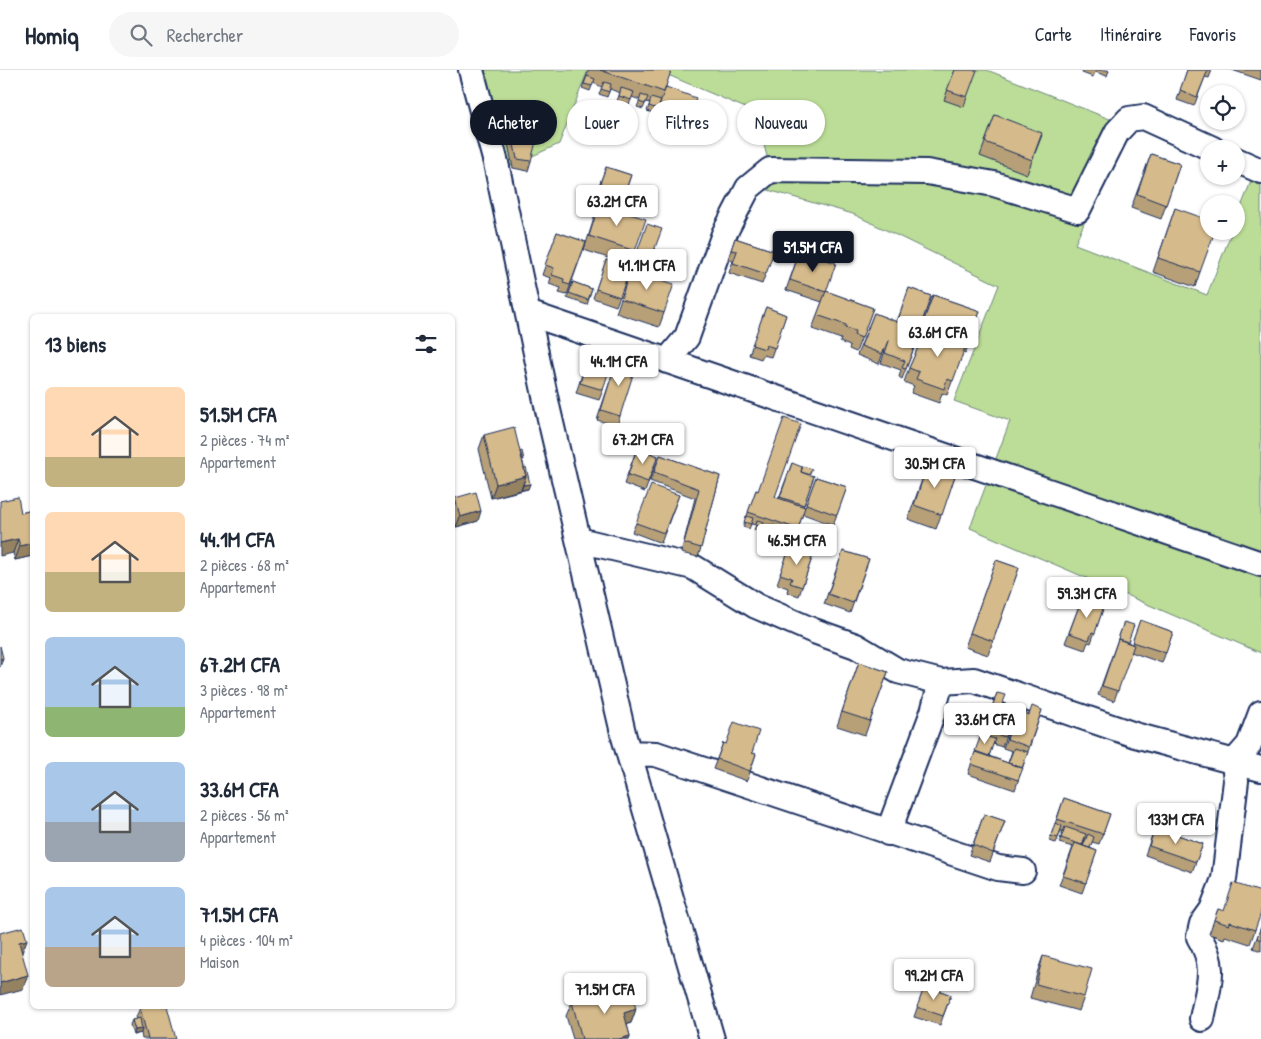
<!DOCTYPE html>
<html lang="fr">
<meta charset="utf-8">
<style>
body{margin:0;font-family:"Patrick Hand",sans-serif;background:#f6f6f7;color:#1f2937;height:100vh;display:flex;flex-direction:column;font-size:19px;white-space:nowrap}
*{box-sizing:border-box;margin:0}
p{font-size:16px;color:#747a83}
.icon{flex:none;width:28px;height:28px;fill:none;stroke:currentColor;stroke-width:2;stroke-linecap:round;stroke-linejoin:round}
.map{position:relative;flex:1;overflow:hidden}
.sheet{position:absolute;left:30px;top:244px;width:425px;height:695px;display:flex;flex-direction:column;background:#fff;border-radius:8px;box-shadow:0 1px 4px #0004}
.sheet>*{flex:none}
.hud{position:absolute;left:470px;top:30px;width:475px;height:45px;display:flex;gap:10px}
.buttons{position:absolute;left:1200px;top:15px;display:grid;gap:10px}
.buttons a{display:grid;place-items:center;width:45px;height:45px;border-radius:50%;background:#fff;box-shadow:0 1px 4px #0004;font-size:25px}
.price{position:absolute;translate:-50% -42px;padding:0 11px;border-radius:5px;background:#fff;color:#222;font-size:16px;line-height:32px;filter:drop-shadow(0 1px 2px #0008)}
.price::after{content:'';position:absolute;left:50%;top:30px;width:15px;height:11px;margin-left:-8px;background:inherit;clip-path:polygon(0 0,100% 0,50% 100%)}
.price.on{background:#111827;color:#fff}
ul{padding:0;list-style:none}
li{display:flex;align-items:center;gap:15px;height:125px;padding:0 15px}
li span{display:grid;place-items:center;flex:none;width:140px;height:100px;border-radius:8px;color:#555}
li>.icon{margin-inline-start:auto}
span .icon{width:60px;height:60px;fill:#fffc;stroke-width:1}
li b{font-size:21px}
h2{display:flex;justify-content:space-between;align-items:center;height:60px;padding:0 15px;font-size:21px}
.tag{padding:0 18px;border-radius:22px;background:#fff;box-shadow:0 1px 4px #0004;font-size:18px;line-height:45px}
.tag.on{background:#111827;color:#fff}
header{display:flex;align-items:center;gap:30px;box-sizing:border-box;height:70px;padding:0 25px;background:#fff;border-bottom:1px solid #e0e1e3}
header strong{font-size:24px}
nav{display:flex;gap:28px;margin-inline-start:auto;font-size:18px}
.search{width:350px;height:45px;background:#f6f6f7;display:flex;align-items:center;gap:12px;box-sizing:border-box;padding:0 18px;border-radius:28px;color:#747a83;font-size:19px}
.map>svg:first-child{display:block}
</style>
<header>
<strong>Homiq</strong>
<div class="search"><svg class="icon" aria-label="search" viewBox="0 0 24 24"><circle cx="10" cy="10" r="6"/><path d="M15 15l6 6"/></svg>Rechercher</div>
<nav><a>Carte</a><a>Itinéraire</a><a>Favoris</a></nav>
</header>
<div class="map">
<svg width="1261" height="969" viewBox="0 0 1261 969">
<rect width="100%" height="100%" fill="#fff"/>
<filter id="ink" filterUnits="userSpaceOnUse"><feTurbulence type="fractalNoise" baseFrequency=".02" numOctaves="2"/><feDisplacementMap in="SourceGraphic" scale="10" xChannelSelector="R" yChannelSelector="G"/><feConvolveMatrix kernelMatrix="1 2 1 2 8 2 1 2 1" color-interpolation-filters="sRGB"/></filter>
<g filter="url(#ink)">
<path fill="#bcdd97" stroke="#6c867a" d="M483,0H588L559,74L506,98Z
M649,0H987L1127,56L1075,174L1207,225L1232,161H1236V150L1258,93L1261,92V583L970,458L1010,351L954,331L999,215L853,144L761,118L768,90L755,42L661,2Z"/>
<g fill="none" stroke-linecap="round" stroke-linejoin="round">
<g stroke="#1b2f5e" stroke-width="28">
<path id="minor" d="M471,0L496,93L548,340L624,667L712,969
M1236,90L1261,101
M528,243L1261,494
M667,291L687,267L724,164L748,118L770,100L927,102L994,114L1078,140L1117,62L1129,49L1143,47L1213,79
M579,470L693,497L756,536L814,561L856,576L898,601L941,612L974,610L1135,665L1261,699
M629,683L656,684L998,798L1023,801
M888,763L933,642L941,612
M1202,949C1208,916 1218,898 1199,867L1202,854L1212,840L1224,809L1236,711L1234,692L1249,675L1261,643"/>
</g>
<use href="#minor" stroke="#fff" stroke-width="24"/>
</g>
<path fill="#b7a078" stroke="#1b2f5e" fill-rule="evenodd" d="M589,0H667L666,17L684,63L680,72L650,62L656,44L647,41L650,33L646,32L643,39L637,37L640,30L632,27L629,35L617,31L620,23L610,19L607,27L599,24L602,17L593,13L590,21L582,18Z
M955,0L967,27L964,37L944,30Z
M1083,0H1109L1107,6L1095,2L1093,7L1082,3Z
M1187,0H1212L1209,8L1205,7L1194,36L1177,30Z
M1232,0H1261V10Z
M995,45L1042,65L1027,104L980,86Z
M509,50L531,91L528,101L513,98L505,59Z
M1151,84L1180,94L1161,149L1131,138Z
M606,97L631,105L619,140L635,181L630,195L584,180L597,139L591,137Z
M1175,138L1200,202L1195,217L1153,202Z
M557,162L586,172L567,225L559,223L561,218L549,214L551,208L542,205Z
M735,168L774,181L762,214L729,203L733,191L728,189Z
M798,186L826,221L873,238L856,282L849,279L850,276L840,272L841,269L812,259L822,232L786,220Z
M606,190L645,205L664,243L659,257L616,243L626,214L625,213L616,236L593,228Z
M573,212L592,219L587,235L567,228Z
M909,218L931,226L919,260L920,261L933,225L980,241L965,284L963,283L947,325L942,323L939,333L911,323L914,316L904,312L909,298L922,269L918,268L902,309L899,307L901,300L881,293L885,281L884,280L879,294L857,285L874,243L897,252Z
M766,237L786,245L771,287L763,285L761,289L749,285Z
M589,283L603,320L599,330L576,323Z
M614,299L620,346L617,356L597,350Z
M484,365L523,392L528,419L491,428L479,379Z
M637,378L658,386L645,422L624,414Z
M660,385L720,406L701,478L698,487L681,483L695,428L650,411Z
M792,393L809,405L814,406L803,437H805L816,407L847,417L833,455L803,444L791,477L813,485L799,526L787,522L788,518L777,514L787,485L770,479L772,473L767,472L770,465L768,464L769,460L762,457L760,462L754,460L756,455L751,454L749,459L743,457L756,420L779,428Z
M928,393L956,403L936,459L908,449Z
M679,425L661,473L632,462L636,453Z
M455,428L478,451L456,457L452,443V434Z
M32,440V486L15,490L13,483L21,443Z
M843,481L869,489L850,543L824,534Z
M996,490L1019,498L988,585L965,577Z
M1082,528L1104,536L1091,573L1088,572L1085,580L1065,573Z
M1140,550L1173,562L1162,593L1131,582L1114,631L1098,625L1124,552L1128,572L1132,574Z
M859,592L888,602L865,665L837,656Z
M997,623L1002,635L1006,641L1014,644L1002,677L993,674L989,686L1008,693L1012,681L1003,678L1015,645L1023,648L1042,640L1015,720L968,704L981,665H982Z
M723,673L756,684L747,711L713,699Z
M1064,728L1110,744L1099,774L1092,772L1090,778L1097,781L1082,823L1059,815L1073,777L1059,773L1063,761H1061L1056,773L1049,771ZM1085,769H1086L1083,776H1082Z
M984,744L1005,751L990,792L969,785Z
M1155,757L1203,774L1192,802L1145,785Z
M1218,839L1255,860L1250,874L1225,866L1224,869L1209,864Z
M1261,857V881L1253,878Z
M1043,886L1084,927L1079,941L1030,928L1038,900Z
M925,915L951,925L940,955L914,947Z
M572,932L636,939L631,953L627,955L630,966L629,969H573L566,946Z
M140,938L176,969H142L141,963L133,965L130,955L132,950L137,949L136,947Z"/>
<path fill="#958261" stroke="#1b2f5e" d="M526,406L521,420L491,428L496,414Z
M530,414L528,419L521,420L523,415Z
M481,441L478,451L456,457L460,447Z
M18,469L13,483L0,486V473Z
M32,473V486L15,490L20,476Z
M3,588L0,597V589Z
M27,870L21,885L19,872Z
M28,905L23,919L0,925V913Z
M636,939L631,953L618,957L624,943Z
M142,959L141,963L133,965L135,960Z
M630,966L629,969H619Z"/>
<path fill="#d5ba8b" stroke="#1b2f5e" d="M600,0H667L671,1L664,22Z
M955,0H977L967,27L947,20Z
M1187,0H1208L1197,27L1180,20Z
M587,6L595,9L592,16L584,14Z
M604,12L611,14L609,22L601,19Z
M666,17L696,28L684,63L653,52Z
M621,18L634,22L631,30L619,26Z
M641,25L648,27L645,34L639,32Z
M651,28L661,31L658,39L649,36Z
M995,45L1042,63L1032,90L985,72Z
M509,50L541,52L531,91L517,89Z
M1151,84L1180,94L1166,135L1137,124Z
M606,97L631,105L620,136L595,127Z
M599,134L646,149L635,181L589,166Z
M1175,138L1209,150V161H1215L1200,202L1158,188Z
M647,154L662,159L645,205L630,200L629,204H628L620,227L596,219L606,190L631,199Z
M557,162L586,172L570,215L563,213L564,209L552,205L554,198L545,195Z
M735,168L774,181L766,204L733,193L737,181L731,180Z
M798,186L813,192L815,186L836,193L826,222L790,210Z
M630,200L674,214L664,243L621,229Z
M573,212L592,219L588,230L569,223Z
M909,218L931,226L921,255L899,247Z
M826,221L873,238L862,268L854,265L855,261L845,258L846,255L817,245Z
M933,225L980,241L970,270L923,253Z
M766,237L786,245L775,278L766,275L765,279L752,275Z
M874,243L920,261L906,299L902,298L905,291L885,283L889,271H888L882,284L861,276Z
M927,257L967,272L953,311L947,309L944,319L916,309L919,302L909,298Z
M589,283L612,290L603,320L580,313Z
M617,289L636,295L620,346L601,340Z
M784,348L801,354L775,427L805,437L798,459L748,442L756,420L758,421Z
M514,357L526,406L496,414L484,365Z
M637,378L658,386L648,412L628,405Z
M522,381L524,390H523L520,382Z
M660,385L720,406L701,478L684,473L699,419L654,402Z
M792,393L802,397L801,402L814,406L804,435L780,427Z
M928,393L956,403L942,445L914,435Z
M803,396L812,399L809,405L801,402Z
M526,397L530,414L523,415L526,406L524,398Z
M816,407L847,417L837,445L806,434Z
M651,415L679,425L664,463L636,453Z
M476,422L481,441L460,447L455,428Z
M18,427L21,443L32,440V473L20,476L18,469L0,473V431Z
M746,446L753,448L751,454L744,452Z
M757,450L764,452L762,457L756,455Z
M771,455L777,457L775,462L769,459Z
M782,459L796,463L794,468L781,463Z
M771,462L793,469L789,480L772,474L774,468L769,467Z
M790,477L813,485L802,517L790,513L792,508L780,504Z
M843,481L869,489L853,533L828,524Z
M996,490L1019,498L993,571L970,563Z
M1082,528L1104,536L1095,563L1092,562L1089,570L1069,563Z
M1140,550L1173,562L1166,583L1132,572Z
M1124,552L1134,555L1128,572L1118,569Z
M1118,569L1134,575L1118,621L1102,616Z
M0,576L3,588L0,589Z
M859,592L888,602L870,651L842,642Z
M997,623L1006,625L1002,635L1008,637L1006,641L1014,644L1005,667L984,660Z
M1032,636L1042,640L1029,677L1007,669L1015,645L1023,648L1025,643L1029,645Z
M734,652L759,661L752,683L756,684L750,701L717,689L723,673L726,674Z
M981,665L995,669L989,686L975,681Z
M1014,678L1028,682L1022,698L1008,693Z
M975,682L1023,698L1018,710L971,694Z
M1064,728L1110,744L1103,764L1057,749Z
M984,744L1005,751L993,783L973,775Z
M1055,753L1062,756L1058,768L1051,766Z
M1065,757L1086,764L1082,775L1061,768Z
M1155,757L1203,774L1196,792L1149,776Z
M1088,764L1094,767L1090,778L1083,776Z
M1075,773L1097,781L1086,813L1063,806Z
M1233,813L1261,822V843L1255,860L1230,852L1229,855L1214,850L1218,839L1224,841Z
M23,857L27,870L19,872L28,905L0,913V863Z
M1261,857V870L1257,868Z
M1043,886L1092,899L1084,927L1036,914Z
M925,915L951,925L943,946L917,937Z
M630,916L636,939L624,943L630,966L619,969H582L572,932Z
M145,936H167L176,969H148L140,938Z
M140,948L142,959L135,960L132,950Z"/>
</g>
</svg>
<div class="buttons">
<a><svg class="icon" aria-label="locate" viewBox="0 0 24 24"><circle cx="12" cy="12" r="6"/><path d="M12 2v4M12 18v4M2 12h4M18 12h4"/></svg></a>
<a>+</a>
<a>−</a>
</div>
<b class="price" style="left:617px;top:157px">63.2M CFA</b>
<b class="price on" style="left:813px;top:203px">51.5M CFA</b>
<b class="price" style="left:647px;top:221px">41.1M CFA</b>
<b class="price" style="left:938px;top:288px">63.6M CFA</b>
<b class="price" style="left:619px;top:317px">44.1M CFA</b>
<b class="price" style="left:643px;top:395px">67.2M CFA</b>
<b class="price" style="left:935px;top:419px">30.5M CFA</b>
<b class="price" style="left:797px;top:496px">46.5M CFA</b>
<b class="price" style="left:1087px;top:549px">59.3M CFA</b>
<b class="price" style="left:985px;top:675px">33.6M CFA</b>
<b class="price" style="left:1176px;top:775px">133M CFA</b>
<b class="price" style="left:934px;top:931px">99.2M CFA</b>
<b class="price" style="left:605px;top:945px">71.5M CFA</b>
<div class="hud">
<a class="tag on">Acheter</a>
<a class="tag">Louer</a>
<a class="tag">Filtres</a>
<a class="tag">Nouveau</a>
</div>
<section class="sheet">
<h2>13 biens<svg class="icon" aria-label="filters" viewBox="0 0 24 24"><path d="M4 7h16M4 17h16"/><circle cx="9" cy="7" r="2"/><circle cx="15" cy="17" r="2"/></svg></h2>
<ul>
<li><span style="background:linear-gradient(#ffd9b3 70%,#c2b280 0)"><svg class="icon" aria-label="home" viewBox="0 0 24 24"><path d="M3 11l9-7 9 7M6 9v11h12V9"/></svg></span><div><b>51.5M CFA</b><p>2 pièces · 74 m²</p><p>Appartement</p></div></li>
<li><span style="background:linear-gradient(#ffd9b3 60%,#c2b280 0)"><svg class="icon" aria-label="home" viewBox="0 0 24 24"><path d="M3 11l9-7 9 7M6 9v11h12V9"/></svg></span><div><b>44.1M CFA</b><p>2 pièces · 68 m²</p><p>Appartement</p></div></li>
<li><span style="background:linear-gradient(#a9c7e8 70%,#8fb573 0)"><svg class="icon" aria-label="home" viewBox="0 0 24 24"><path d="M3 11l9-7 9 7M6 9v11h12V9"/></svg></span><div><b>67.2M CFA</b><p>3 pièces · 98 m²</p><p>Appartement</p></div></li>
<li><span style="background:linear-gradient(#a9c7e8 60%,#9aa5b1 0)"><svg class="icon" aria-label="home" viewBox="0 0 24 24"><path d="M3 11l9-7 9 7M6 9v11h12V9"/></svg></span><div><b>33.6M CFA</b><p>2 pièces · 56 m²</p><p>Appartement</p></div></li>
<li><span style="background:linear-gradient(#a9c7e8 60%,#b9a48a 0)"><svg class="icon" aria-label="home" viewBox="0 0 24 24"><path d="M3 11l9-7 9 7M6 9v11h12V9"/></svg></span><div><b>71.5M CFA</b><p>4 pièces · 104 m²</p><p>Maison</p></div></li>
</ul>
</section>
</div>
